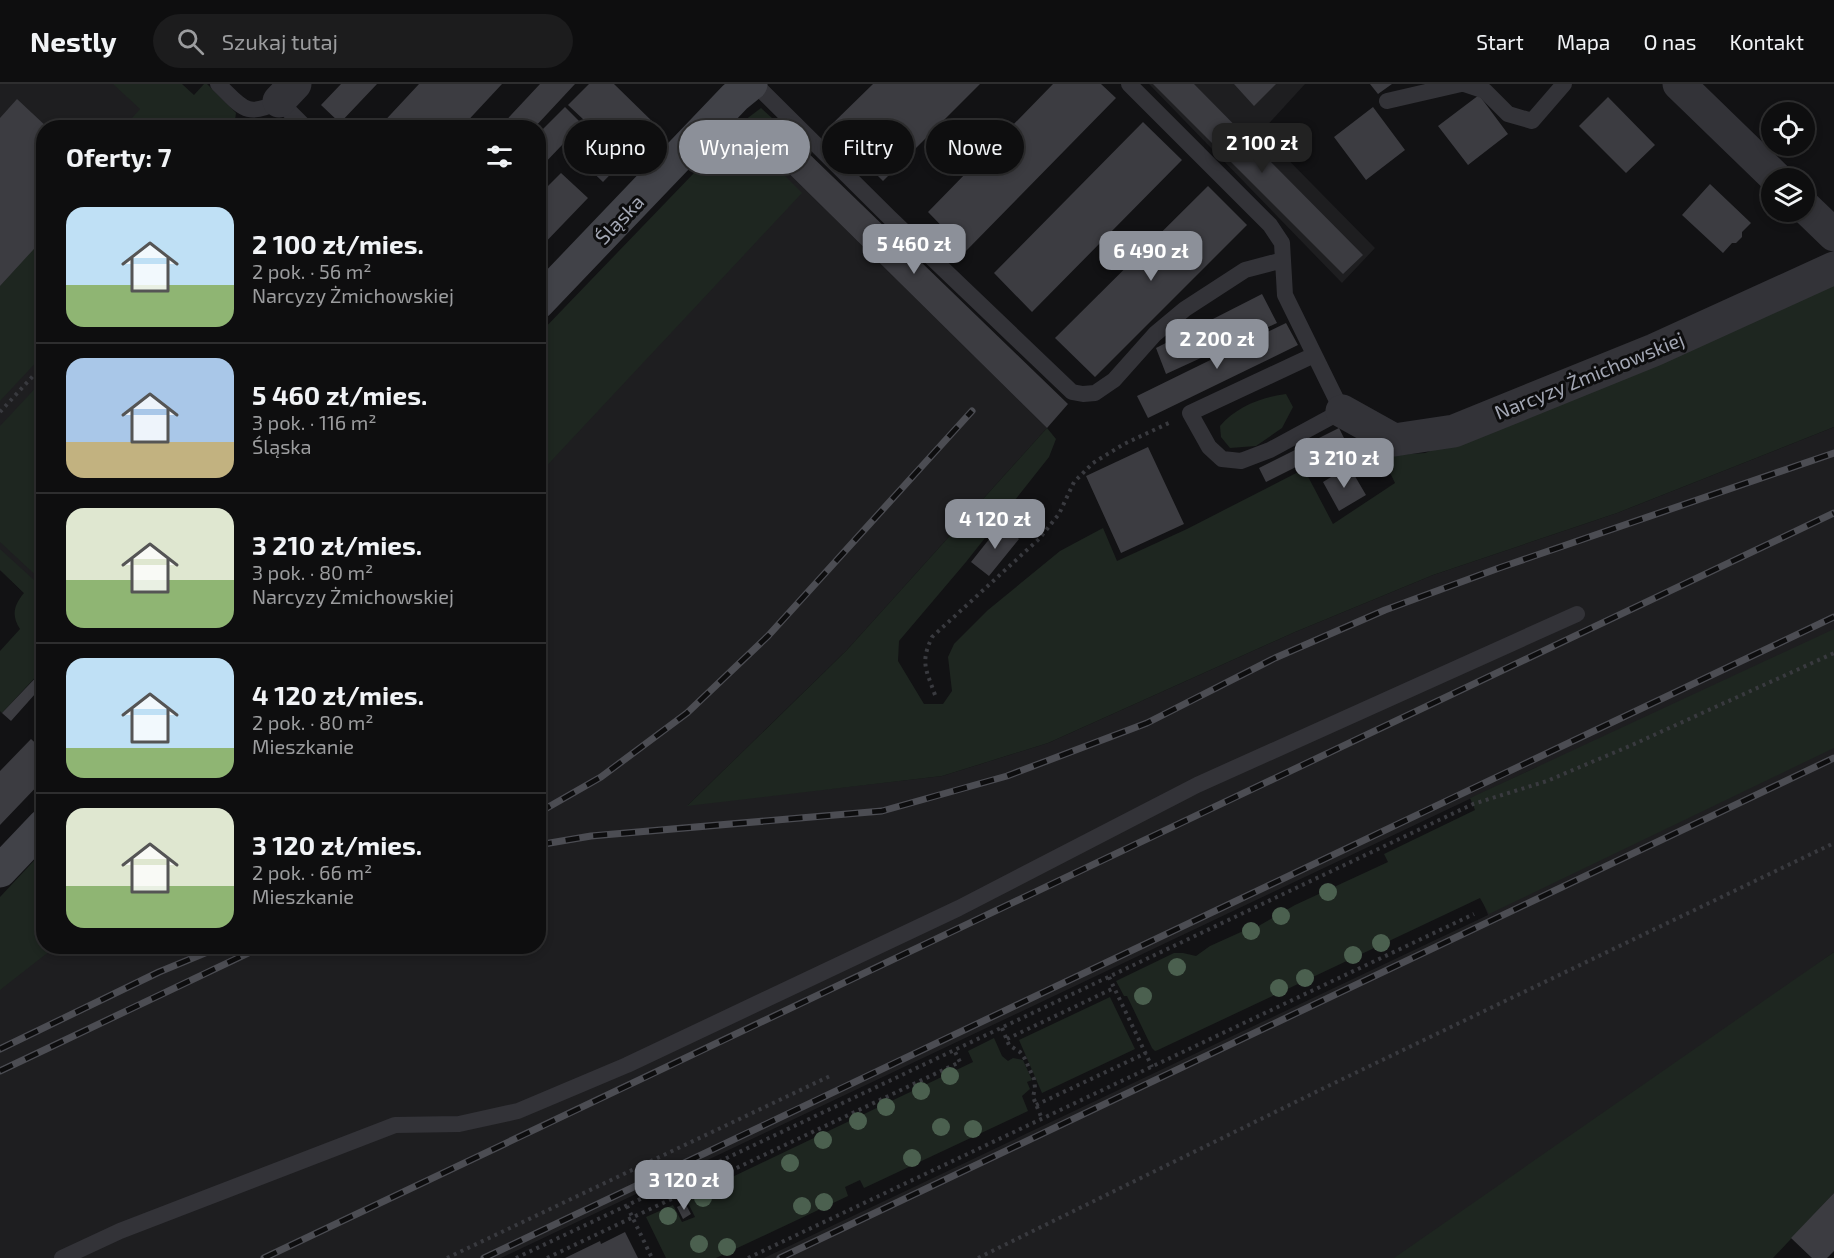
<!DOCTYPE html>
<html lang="pl">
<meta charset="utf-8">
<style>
body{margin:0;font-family:"Exo 2",sans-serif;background:#1c1c1d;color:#f1f3f6;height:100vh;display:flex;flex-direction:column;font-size:22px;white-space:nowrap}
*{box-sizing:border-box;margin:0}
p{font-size:20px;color:#9b9c9e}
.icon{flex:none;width:33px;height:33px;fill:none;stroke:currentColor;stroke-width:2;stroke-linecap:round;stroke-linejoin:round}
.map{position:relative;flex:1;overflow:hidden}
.sheet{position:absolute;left:36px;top:36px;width:510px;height:834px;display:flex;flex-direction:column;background:#0e0e0f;border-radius:24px;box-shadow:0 3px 9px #0003,0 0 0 2px #2e2e2f}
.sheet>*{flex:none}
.hud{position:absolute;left:564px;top:36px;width:570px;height:54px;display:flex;gap:12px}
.tools{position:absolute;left:1761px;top:18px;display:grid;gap:12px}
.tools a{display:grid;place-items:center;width:54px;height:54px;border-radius:50%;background:#0e0e0f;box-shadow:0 3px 9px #0003,0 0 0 2px #2e2e2f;font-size:30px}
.price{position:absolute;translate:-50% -51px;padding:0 14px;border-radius:12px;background:#8c9099;color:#fff;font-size:20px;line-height:39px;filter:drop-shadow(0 2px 3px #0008)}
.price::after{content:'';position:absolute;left:50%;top:36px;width:18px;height:14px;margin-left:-9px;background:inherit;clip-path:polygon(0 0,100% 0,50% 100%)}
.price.active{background:#222;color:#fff}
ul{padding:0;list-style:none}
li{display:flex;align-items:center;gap:18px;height:150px;padding:0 30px}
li+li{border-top:2px solid #2e2e2f}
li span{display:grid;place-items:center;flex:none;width:168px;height:120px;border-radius:18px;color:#555}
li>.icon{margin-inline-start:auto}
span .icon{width:72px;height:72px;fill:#fffc;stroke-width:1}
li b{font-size:26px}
h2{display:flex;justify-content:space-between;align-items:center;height:72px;padding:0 30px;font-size:26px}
.pill{padding:0 21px;border-radius:27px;background:#0e0e0f;box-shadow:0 3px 9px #0003,0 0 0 2px #2e2e2f;font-size:21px;line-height:54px}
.pill.active{background:#8c9099;color:#fff}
header{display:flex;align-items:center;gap:36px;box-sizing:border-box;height:84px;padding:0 30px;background:#0e0e0f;border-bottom:2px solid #2e2e2f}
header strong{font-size:28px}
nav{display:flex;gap:33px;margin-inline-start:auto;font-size:21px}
.search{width:420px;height:54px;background:#1c1c1d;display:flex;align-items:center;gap:15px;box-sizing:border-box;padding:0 21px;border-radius:33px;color:#9b9c9e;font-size:22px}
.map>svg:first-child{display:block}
</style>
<header>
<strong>Nestly</strong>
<div class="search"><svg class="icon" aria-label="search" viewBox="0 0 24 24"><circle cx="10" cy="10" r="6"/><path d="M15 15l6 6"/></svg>Szukaj tutaj</div>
<nav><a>Start</a><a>Mapa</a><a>O nas</a><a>Kontakt</a></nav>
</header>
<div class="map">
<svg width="1834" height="1174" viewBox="0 0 1834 1174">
<rect width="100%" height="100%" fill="#121214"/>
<path fill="#1e1e20" d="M0,0H173L219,43L44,44L43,527L0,486Z
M1149,0H1305L1261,48L1375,164L1342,199Z
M753,54L1047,344L847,566L688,721L942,692L1048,659L1295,548L1433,491L1617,429L1834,343V868L1415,1174H764L1488,831L1483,818L1537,683L501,1174H0V839L44,862H538L539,277Z"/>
<path fill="#1e2620" d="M113,0H182L194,11L204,0H207L236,29L234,43H124L140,25Z
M761,24L772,34L753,54L755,62L802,109L539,390V250L745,36Z
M43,154V271L0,317V202Z
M1834,198V343L1617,429L1433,491L1295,548L1048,659L942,692L687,722L847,566L1047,344L1056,355L1049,373L966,478L899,557L898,577L924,620H943L952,607L948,573L954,560L988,526L1060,467L1103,444L1117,477L1187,445L1304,385L1333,440L1395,399L1382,372L1425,369L1481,348Z
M43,296V498L0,458V342Z
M1286,310L1293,323L1282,344L1256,362L1230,364L1221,353L1220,342C1236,323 1261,313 1286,310Z
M0,465L44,505L43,585L2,629L0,627V567L20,545C11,531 14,521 24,509L0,486Z
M1834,545V664L1489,830L1480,814L1158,966L1155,967L1152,964L1127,912H1124L1116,897L1174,869H1183L1196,872L1210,862L1241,848L1255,844L1295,821L1388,778L1384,770L1475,726L1470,714Z
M43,767L44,862L55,863L0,906V813Z
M1834,868V1109L1773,1174H1394Z
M1110,913L1135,965L1042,1009L1019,956Z
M994,954L1002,972L1008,977L1013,974L1023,976L1032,996L1027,998L1030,1005L1022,1012L1028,1027L864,1104L860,1096L845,1103L848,1112L716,1174H666L646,1133L673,1121L682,1138L695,1133L686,1115L973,978L968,967Z"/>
<path fill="#3c3c41" d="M341,0H377L340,39L321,21Z
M419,0H502L461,44H378Z
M540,0H575L534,44H499Z
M589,0H614L657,42L603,98L563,60L541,83L538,80V50L565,23L582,40L585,37L568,21Z
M873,0H980L883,97L829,43Z
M1053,0H1101L1116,14L966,167L928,128Z
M1153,0H1194L1363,171L1343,190Z
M1234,0H1276L1254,22Z
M1370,0H1392L1378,10Z
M1479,11L1508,50L1468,81L1438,42Z
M1608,13L1655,61L1626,89L1579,42Z
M17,15L48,44H44V154L0,202V34Z
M1373,23L1405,66L1366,96L1334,53Z
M772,34L1068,320L1047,344L753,54Z
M1143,38L1182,76L1032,228L994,189Z
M561,89L588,114L538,166V112Z
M1710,100L1751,139L1742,148V153L1736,159H1732L1723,169L1682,131Z
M1208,102L1247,141L1095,293L1055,254Z
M1262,210L1277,239L1166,290L1156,264Z
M1286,239L1298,261L1148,334L1137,312Z
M1339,344L1346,358L1266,398L1259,384Z
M1148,363L1184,440L1121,469L1086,392Z
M1349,382L1366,411L1339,427L1323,398Z
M1002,439L1019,455L989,492L971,478Z
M44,585V600L11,637L2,629Z
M31,655L44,667V695L0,741V687Z
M1834,1109V1167L1827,1174H1812L1791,1154Z
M685,1119L691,1130L683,1135L677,1123Z
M625,1148L638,1174H565L600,1157L601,1160Z"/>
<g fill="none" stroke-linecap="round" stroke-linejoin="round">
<path stroke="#393a3f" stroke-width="4" stroke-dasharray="3 4.5" stroke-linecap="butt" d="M0,328L44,280
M935,611C926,585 920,579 932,553L1039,455L1059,430L1074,398L1093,379L1124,360L1171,338
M1109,893L1152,983
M1002,944L1009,961L1020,968L1025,975L1034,995L1035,1004L1033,1013L1042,1035
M1007,955L1114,904
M1036,1021L1146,969
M627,1122L652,1174
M447,1174L830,992
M516,1174L1473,720L1547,697L1632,661L1834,569
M547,1174L960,978L954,966
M748,1174L1474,830
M978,1174L1324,1004L1834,759"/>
<path stroke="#333338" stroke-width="16" d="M218,0C242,23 246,35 279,17L306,44
M755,0L889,133L1072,308L1083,310L1095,309L1114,296L1155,250L1185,225L1245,186L1283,176
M1129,0L1270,141L1282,159L1285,211L1342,327L1270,366L1241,377L1222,375L1209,363L1190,329L1314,271
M1464,0L1485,7L1508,30L1532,37L1564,0
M1387,17L1461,0
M62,1174L120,1147L395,1041L459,1040L518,1027L627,981L959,824L1197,701L1577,530"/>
<path stroke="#333338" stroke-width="33" d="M1679,0L1776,94
M279,17L295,0
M1804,122L1834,151
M1342,327L1394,356L1454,347L1654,266L1834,184"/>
<path stroke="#414248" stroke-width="33" d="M538,219L735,13L751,0
M0,787L44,741"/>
<g stroke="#4c4d53" stroke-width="7">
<path id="rail" d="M538,729L601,693L687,629L768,552L972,327
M538,761L591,752L882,727L1007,692L1147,639L1275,574L1385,526L1499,484L1834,369
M0,965L159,888L222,862
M0,987L263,862
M264,1174L1834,429
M484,1174L1834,533
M780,1174L1834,674"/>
</g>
<use href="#rail" stroke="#0d0d0e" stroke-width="4.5" stroke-dasharray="14" stroke-linecap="butt"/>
</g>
<g fill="#4b604f">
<circle cx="1328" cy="808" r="9"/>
<circle cx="1281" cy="832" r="9"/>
<circle cx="1251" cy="847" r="9"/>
<circle cx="1381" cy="859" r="9"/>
<circle cx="1353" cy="871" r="9"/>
<circle cx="1177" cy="883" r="9"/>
<circle cx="1305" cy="894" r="9"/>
<circle cx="1279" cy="904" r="9"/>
<circle cx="1143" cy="912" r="9"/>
<circle cx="950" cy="992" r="9"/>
<circle cx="921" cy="1007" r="9"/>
<circle cx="886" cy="1023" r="9"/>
<circle cx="858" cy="1037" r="9"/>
<circle cx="941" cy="1043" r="9"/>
<circle cx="973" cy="1045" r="9"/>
<circle cx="823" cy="1056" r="9"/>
<circle cx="912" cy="1074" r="9"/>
<circle cx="790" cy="1079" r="9"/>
<circle cx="703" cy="1114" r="9"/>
<circle cx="824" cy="1118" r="9"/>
<circle cx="802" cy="1122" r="9"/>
<circle cx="668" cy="1132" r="9"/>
<circle cx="699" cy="1160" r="9"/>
<circle cx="727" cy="1163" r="9"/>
</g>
<g text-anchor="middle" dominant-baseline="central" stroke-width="6" stroke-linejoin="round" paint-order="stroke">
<g font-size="20" fill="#a3a7b4" stroke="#0d0d0e">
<text transform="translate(619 135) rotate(-46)">Śląska</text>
<text transform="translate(1589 291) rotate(-22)">Narcyzy Żmichowskiej</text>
</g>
</g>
</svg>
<div class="tools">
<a><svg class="icon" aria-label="locate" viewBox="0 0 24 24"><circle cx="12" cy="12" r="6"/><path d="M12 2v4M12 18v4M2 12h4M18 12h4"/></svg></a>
<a><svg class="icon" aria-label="layers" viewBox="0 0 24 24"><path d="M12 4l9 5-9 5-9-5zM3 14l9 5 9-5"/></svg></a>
</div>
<b class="price active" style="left:1262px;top:90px">2 100 zł</b>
<b class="price" style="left:914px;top:191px">5 460 zł</b>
<b class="price" style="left:1151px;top:198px">6 490 zł</b>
<b class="price" style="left:1217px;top:286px">2 200 zł</b>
<b class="price" style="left:1344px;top:405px">3 210 zł</b>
<b class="price" style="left:995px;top:466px">4 120 zł</b>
<b class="price" style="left:684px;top:1127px">3 120 zł</b>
<div class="hud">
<a class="pill">Kupno</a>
<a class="pill active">Wynajem</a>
<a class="pill">Filtry</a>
<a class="pill">Nowe</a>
</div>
<section class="sheet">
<h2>Oferty: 7<svg class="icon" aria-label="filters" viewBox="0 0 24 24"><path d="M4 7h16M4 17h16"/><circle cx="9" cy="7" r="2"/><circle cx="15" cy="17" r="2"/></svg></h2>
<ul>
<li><span style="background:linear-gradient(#bfe0f5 65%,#8fb573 0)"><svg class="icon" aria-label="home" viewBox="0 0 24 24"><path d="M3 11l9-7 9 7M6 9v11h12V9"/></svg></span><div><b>2 100 zł/mies.</b><p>2 pok. · 56 m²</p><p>Narcyzy Żmichowskiej</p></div></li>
<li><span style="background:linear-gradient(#a9c7e8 70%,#c2b280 0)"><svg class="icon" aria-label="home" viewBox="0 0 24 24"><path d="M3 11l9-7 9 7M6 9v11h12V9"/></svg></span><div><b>5 460 zł/mies.</b><p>3 pok. · 116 m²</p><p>Śląska</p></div></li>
<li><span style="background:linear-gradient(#dfe7d0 60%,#8fb573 0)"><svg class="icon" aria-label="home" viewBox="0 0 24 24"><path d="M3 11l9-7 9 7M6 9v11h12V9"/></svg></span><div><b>3 210 zł/mies.</b><p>3 pok. · 80 m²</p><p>Narcyzy Żmichowskiej</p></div></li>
<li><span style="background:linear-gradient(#bfe0f5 75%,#8fb573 0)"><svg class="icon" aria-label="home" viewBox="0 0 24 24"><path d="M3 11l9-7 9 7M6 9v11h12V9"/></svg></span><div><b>4 120 zł/mies.</b><p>2 pok. · 80 m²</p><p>Mieszkanie</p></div></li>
<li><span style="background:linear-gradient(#dfe7d0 65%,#8fb573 0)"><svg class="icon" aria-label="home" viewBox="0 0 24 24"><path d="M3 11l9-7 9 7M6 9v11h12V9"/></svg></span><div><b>3 120 zł/mies.</b><p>2 pok. · 66 m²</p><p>Mieszkanie</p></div></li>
</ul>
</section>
</div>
